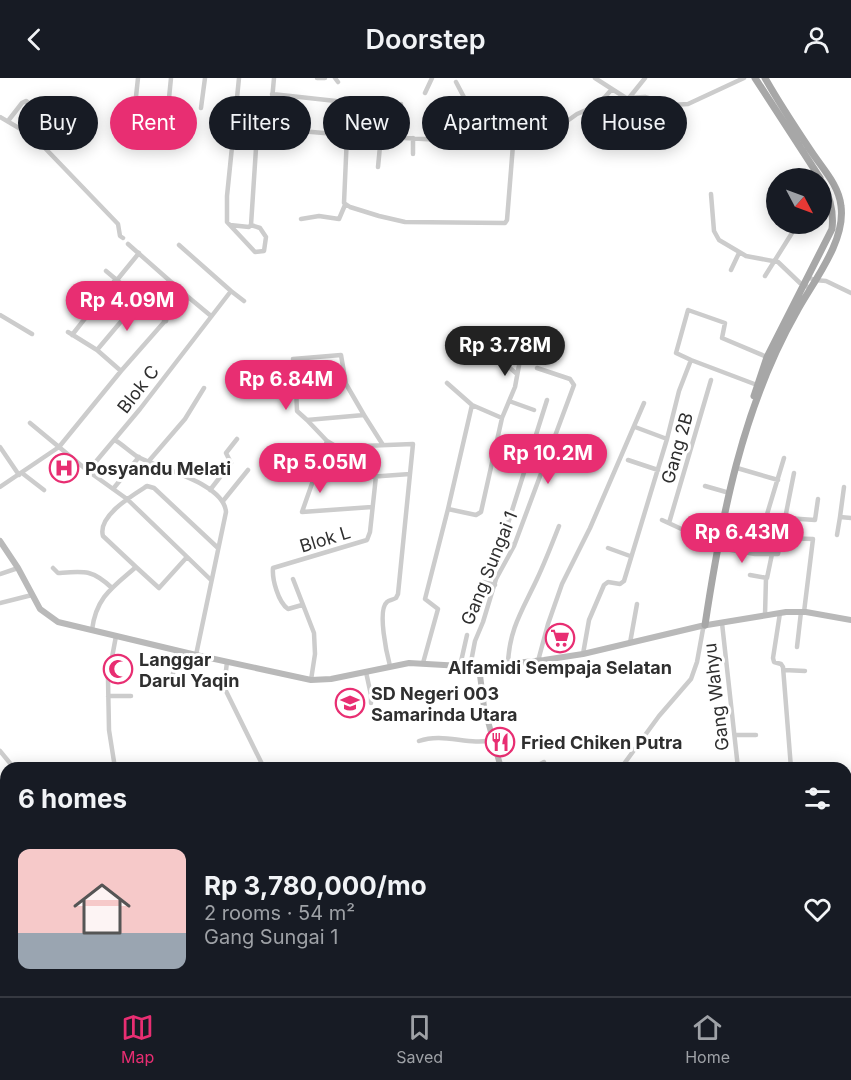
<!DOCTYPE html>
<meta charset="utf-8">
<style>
body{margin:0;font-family:Inter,sans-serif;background:#20242c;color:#f1f3f6;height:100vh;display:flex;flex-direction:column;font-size:22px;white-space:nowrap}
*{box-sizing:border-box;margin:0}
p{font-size:20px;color:#9ea1a6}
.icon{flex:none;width:33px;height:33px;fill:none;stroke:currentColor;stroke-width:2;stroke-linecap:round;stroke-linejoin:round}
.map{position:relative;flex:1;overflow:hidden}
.details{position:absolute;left:0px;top:684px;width:852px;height:234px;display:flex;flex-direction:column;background:#171b24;border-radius:18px 18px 0 0;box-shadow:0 3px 15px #0003}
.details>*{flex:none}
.top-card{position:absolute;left:18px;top:18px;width:816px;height:54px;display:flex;gap:12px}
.needle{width:39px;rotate:131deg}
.fabs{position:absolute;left:766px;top:90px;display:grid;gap:12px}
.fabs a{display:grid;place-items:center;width:66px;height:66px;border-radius:50%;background:#171b24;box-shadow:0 3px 15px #0003;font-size:30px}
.price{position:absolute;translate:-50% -51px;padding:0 14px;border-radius:21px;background:#e82e72;color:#fff;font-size:20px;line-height:39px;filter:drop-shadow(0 2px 3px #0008)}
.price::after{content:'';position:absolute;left:50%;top:36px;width:18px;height:14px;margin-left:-9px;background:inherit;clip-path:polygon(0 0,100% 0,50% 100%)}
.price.selected{background:#222;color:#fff}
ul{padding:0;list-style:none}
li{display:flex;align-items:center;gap:18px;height:150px;padding:0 18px}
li+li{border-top:2px solid #363941}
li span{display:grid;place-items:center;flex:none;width:168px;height:120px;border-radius:12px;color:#555}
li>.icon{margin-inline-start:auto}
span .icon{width:72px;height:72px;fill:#fffc;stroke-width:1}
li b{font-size:26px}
h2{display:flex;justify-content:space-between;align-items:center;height:72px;padding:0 18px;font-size:26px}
.chip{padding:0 21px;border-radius:27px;background:#171b24;box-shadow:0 3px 15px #0003;font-size:21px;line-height:54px}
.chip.selected{background:#e82e72;color:#fff}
header{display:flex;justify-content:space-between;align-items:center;height:78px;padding:0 18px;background:#171b24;font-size:27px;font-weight:600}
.menu{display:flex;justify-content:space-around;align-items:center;height:84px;border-top:2px solid #363941;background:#171b24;font-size:16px;color:#9ea1a6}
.menu a{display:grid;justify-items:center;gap:3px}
.menu .selected{color:#e82e72}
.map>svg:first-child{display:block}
</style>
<header><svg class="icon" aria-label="back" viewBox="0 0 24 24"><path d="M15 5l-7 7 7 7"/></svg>Doorstep<svg class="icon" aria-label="person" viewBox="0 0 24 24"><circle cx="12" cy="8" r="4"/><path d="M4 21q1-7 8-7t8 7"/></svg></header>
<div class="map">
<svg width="851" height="918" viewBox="0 0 851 918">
<rect width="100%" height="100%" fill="#fff"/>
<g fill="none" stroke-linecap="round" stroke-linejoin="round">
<path stroke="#ccc" stroke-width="4.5" d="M274,0L270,44L277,51L347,57L500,65L524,68L535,66L577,36L598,27L612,11
M317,0H325
M335,0L338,4
M595,0L626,20L645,19L672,27L688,26L744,0
M456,4L467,25L464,64
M425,15L432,0
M272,16L336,23L335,55
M629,20L645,0
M135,28L138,0
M201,30L205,0
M0,39L29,56L42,67L118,146L120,158L123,160
M167,40L171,0
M8,43L22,25L26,23C43,34 55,51 69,66
M233,49L256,53L257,55L251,147
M347,57L344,125L350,129L379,138L405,144L505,145L507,142L513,67
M398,59L401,26
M413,60V76
M378,89L381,58
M711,116L714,153L719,162L746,178L778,184L800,205L810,210
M301,141L319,138L339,141L345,127
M230,147L249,149L251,147L260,150L266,159L264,173L255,174L227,144V118L239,0
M731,192L739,175
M106,193L166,243
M765,198L792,155L794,146
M807,199L815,202L826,203L851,215
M117,202L139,175
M231,213L244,223
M187,218L211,238
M0,237L32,256
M464,251L517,296
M68,254L97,272L121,293
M72,257L116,201
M97,272L140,221
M447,305L472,327
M346,306L296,310L293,281L341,277L346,306L364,337
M757,307L691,282L676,275L688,232L725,245L722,260L767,279
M296,310L297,333L307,342
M509,323L534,332
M502,340L515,309L520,282L528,272
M30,345L88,393L127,421L211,502
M667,361L679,313L691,282
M115,362C123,367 130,374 138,379C160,391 224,405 226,434L196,577
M327,363L307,342L364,337L383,367
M0,369L19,397
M628,382L658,392
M148,384L185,341L204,310
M737,390L778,402
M88,393L140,331L231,213L179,167
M22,395L44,412
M313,403L410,396
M705,408L726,414
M0,409L59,369L121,293L187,218L128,166
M844,409L840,439L851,440
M113,411L139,379
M210,412L231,385L226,375L237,361
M223,423L248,392
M372,429L302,434L327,363L337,369L413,366L398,516L396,520C393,522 389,522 387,524C377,532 387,577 390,588
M786,440L815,442L818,421
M662,442L714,466
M669,445L711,302
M837,457L840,439
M782,460L813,461L804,534
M514,468L503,461L547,322
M714,469L755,476H778L794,395
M608,470L630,478
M755,476L784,380
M136,489L159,510L187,479
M53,490L58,495C84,493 92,491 112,510
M0,496L18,490
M750,497L767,500L772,476
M293,501L314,555L315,576L311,602
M483,504L495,507
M0,525L32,517
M302,527L288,531C278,524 272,501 273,490L367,462L370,454L376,398
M780,535L773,580L774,584L781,586L783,589L791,690
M765,537L766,500
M722,545L738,690
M92,552C96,519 113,509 136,489L103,458C97,438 133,417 147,408L154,410L218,470
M630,565L637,526
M797,569L801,534
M583,576L589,542L604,507L608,504L620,506L624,503L667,361L635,349
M538,583L548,546L562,506L590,450L644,325
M227,584L224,609L264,690
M423,585L438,531L425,521L448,431L476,437L481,434L502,340L472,327L448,431
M508,586C509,551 523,531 537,501C545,484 552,466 559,448
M460,588L467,557
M470,589L475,563L483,544L496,501L514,468L574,307L570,301L537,290
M784,592L805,593
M366,594L371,617V625
M172,601L177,573
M108,618H131
M735,657H756
M419,663C444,654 468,668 493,662
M0,673L14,690
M114,685L126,690
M588,689V690
M115,690L109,652L108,601L116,558
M533,690L544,684
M621,690L659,638L691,601L697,584L703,551L705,547
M0,727L6,734
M0,744L6,739
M846,858L851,866
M0,900L6,898
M846,905L851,913
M58,912L67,918
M682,912L686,918
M699,912L703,918
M731,912L734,918
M770,912L774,918
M810,912L814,918
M538,917L543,912
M613,918L617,912"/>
<path stroke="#b9b9b9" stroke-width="6" d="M0,463L18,490L40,531L58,544L196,577L311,602L331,601L409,585L479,589L544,582L583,576L701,548L786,534H806L851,542
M479,589L484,629L501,690
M581,912L583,918"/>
<path stroke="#a7a7a7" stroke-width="7" d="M755,0L820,100
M754,318L767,279L832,151C834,134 830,119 822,104
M705,547C721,441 742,330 796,235C812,205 846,164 841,128C839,107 822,90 811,73C795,49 779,25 765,0"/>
</g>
<defs>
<g id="hospital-ring" transform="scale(1.5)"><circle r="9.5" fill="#fff" stroke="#e82e72" stroke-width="1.5"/><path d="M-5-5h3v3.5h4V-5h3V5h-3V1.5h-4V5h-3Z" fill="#e82e72"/></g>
<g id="supermarket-ring" transform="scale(1.5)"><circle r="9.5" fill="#fff" stroke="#e82e72" stroke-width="1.5"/><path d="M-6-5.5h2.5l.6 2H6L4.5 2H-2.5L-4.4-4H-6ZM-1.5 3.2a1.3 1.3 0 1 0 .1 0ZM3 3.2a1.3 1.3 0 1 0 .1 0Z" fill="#e82e72"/></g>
<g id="mosque-ring" transform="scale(1.5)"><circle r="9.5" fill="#fff" stroke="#e82e72" stroke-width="1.5"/><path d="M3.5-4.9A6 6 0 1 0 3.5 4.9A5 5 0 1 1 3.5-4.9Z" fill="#e82e72"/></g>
<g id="school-ring" transform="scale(1.5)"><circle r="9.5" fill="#fff" stroke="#e82e72" stroke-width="1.5"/><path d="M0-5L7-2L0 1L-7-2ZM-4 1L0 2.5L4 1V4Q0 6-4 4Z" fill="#e82e72"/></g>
<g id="restaurant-ring" transform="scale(1.5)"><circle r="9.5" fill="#fff" stroke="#e82e72" stroke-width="1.5"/><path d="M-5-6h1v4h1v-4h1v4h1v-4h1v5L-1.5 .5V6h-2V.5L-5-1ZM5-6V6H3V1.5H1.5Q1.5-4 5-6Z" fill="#e82e72"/></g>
</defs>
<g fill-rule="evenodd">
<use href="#hospital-ring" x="64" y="390"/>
<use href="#supermarket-ring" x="560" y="560"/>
<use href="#mosque-ring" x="118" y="591"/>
<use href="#school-ring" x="350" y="625"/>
<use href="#restaurant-ring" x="500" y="664"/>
</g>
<g text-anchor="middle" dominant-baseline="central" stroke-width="6" stroke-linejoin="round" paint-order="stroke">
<g font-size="18" fill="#2f2f2f" stroke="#fff">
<text transform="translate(138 311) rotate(-52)">Blok C</text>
<text transform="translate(677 370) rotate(-74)">Gang 2B</text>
<text transform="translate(325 461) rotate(-17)">Blok L</text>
<text transform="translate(489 490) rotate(-68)">Gang Sungai 1</text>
<text transform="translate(716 619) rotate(-97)">Gang Wahyu</text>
</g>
<g font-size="18" font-weight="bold" fill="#2f2f2f" stroke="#fff" text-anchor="start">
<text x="85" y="390">Posyandu Melati</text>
<text x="139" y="581">Langgar<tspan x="139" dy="21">Darul Yaqin</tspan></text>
<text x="560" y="589" text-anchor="middle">Alfamidi Sempaja Selatan</text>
<text x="371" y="615">SD Negeri 003<tspan x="371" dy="21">Samarinda Utara</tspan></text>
<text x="521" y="664">Fried Chiken Putra</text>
</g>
</g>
</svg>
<div class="fabs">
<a><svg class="needle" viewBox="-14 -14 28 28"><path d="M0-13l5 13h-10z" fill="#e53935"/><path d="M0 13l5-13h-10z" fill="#9ea1a6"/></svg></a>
</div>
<b class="price" style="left:127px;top:254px">Rp 4.09M</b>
<b class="price selected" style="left:505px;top:299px">Rp 3.78M</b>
<b class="price" style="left:286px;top:333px">Rp 6.84M</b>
<b class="price" style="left:548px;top:407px">Rp 10.2M</b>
<b class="price" style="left:320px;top:416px">Rp 5.05M</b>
<b class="price" style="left:742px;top:486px">Rp 6.43M</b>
<div class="top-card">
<a class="chip">Buy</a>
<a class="chip selected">Rent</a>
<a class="chip">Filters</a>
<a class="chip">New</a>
<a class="chip">Apartment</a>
<a class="chip">House</a>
</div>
<section class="details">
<h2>6 homes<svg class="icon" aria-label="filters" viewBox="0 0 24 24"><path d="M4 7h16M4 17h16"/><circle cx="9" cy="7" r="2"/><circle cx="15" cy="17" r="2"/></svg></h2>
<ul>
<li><span style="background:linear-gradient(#f6c9c9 70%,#9aa5b1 0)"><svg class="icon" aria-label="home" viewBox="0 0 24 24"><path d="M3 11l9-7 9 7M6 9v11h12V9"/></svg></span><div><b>Rp 3,780,000/mo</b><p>2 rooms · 54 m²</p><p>Gang Sungai 1</p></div><svg class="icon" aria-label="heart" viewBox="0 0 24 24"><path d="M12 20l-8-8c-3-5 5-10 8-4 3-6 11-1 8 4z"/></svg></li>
</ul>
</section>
</div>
<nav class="menu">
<a class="selected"><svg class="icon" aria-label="map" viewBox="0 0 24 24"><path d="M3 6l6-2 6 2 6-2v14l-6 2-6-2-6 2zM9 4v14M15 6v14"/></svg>Map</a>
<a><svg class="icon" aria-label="saved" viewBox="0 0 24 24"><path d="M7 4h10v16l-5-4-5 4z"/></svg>Saved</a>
<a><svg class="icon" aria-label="home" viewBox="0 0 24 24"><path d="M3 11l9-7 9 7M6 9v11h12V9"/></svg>Home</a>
</nav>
